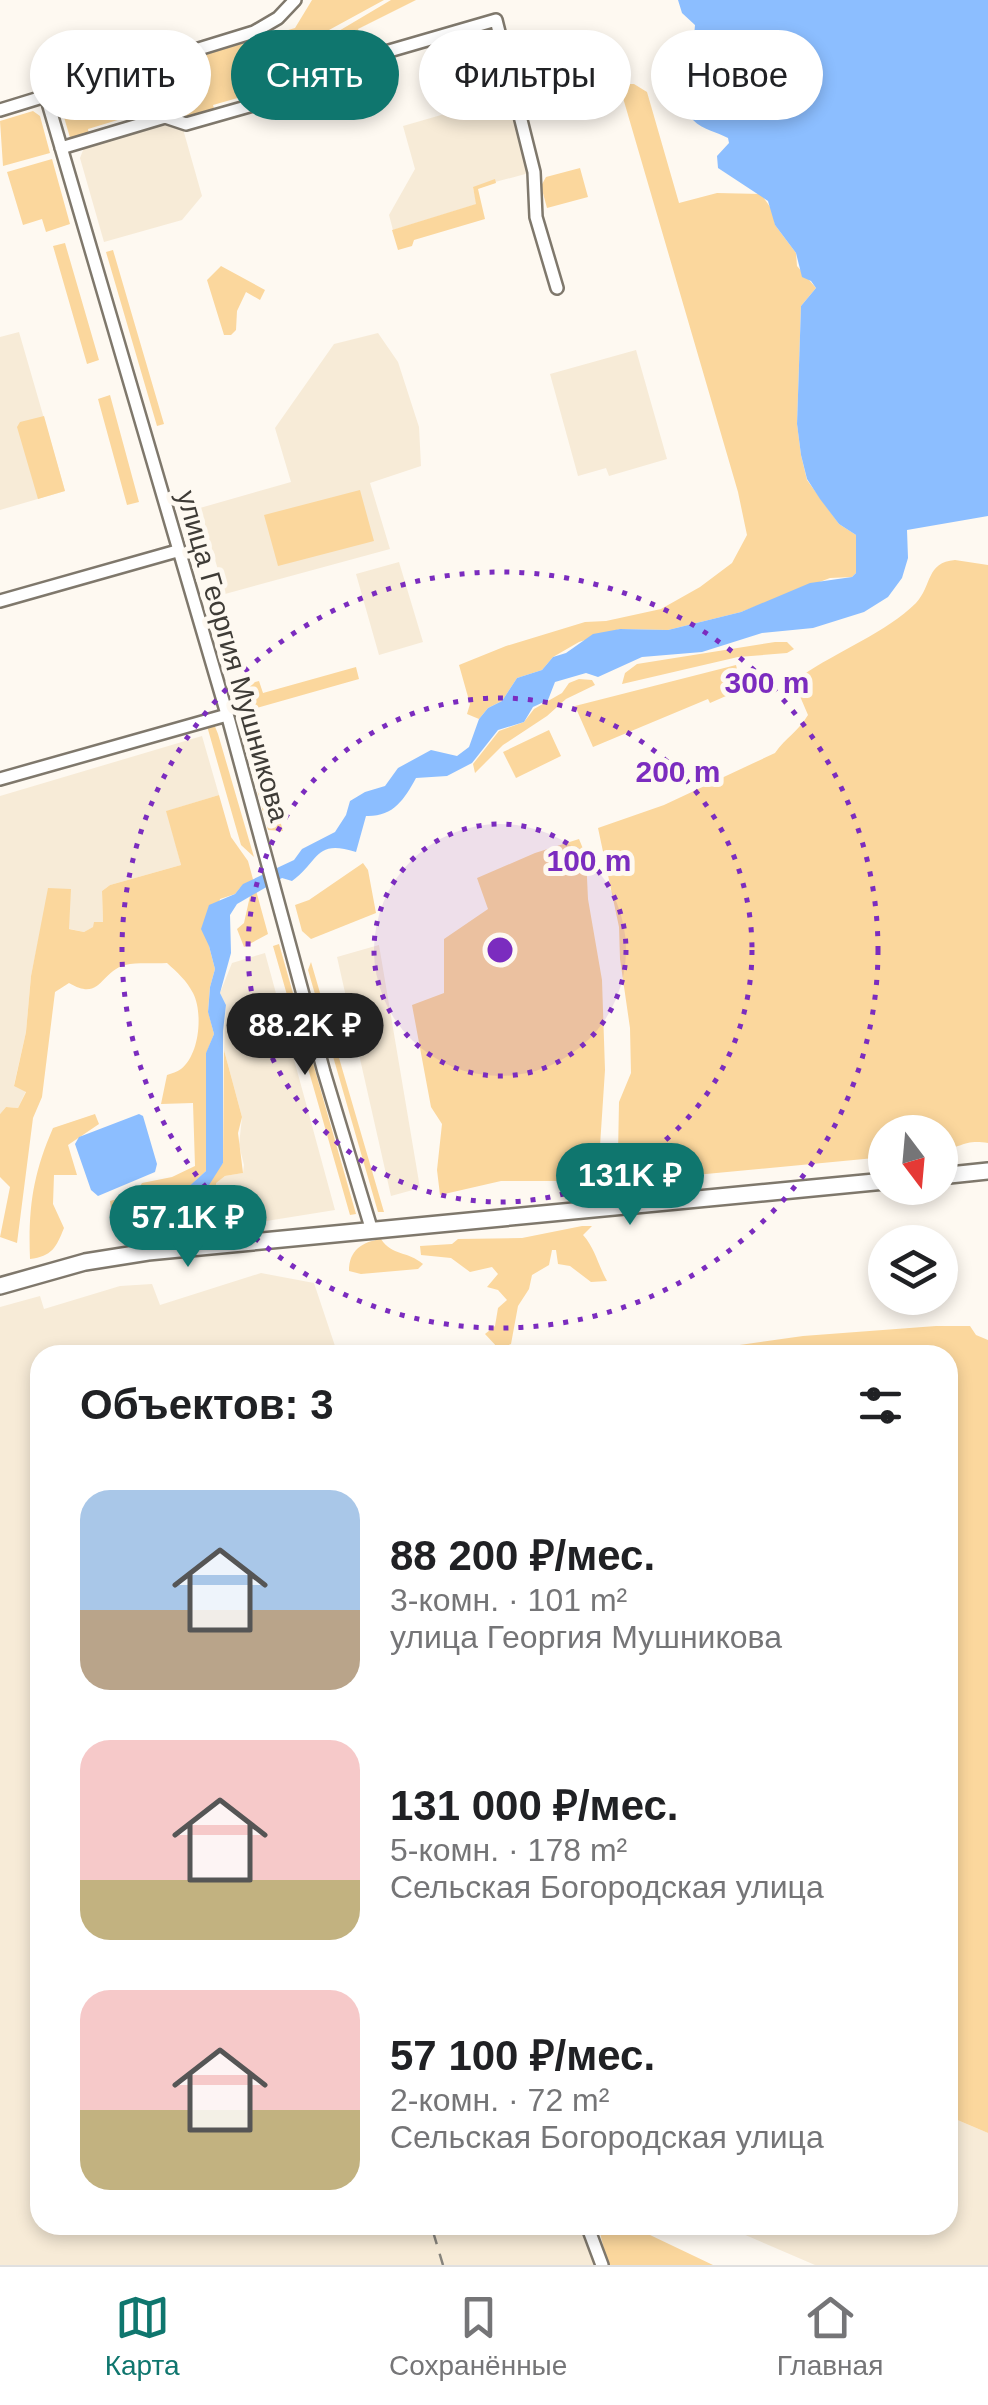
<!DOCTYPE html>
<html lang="ru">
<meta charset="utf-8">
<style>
body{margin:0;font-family:Arial,sans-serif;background:#f6f6f6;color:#202124;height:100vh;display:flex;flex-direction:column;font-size:38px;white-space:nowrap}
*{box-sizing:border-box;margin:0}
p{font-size:32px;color:#757577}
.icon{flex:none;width:55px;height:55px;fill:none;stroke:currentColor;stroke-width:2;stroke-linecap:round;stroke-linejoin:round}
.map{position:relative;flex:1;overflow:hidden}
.panel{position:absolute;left:30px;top:1345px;width:928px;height:890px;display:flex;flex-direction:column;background:#fff;border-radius:30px;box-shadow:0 5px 15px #0003}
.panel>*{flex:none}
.top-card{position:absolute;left:30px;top:30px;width:930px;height:90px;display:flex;gap:20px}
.needle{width:65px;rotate:164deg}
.tools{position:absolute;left:868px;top:1115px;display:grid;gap:20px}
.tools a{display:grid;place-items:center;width:90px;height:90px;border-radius:50%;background:#fff;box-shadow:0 5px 15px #0003;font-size:50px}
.price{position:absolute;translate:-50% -85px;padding:0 22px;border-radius:35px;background:#0f766e;color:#fff;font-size:32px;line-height:65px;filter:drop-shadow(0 2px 5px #0008)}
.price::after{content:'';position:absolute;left:50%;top:60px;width:30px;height:22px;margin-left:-15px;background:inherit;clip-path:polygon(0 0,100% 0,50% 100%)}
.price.selected{background:#222;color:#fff}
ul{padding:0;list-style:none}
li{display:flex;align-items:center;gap:30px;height:250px;padding:0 50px}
li span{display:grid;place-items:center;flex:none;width:280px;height:200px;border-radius:30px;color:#555}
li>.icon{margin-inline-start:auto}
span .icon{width:120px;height:120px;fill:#fffc;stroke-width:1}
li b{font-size:42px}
h2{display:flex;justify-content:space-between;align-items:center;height:120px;padding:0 50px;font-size:42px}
.chip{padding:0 35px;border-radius:45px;background:#fff;box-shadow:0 5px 15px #0003;font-size:35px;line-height:90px}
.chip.selected{background:#0f766e;color:#fff}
.dock{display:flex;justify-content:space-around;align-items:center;height:140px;border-top:2px solid #e0e0e0;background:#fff;font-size:28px;color:#757577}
.dock a{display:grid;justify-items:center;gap:5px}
.dock .selected{color:#0f766e}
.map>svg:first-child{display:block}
</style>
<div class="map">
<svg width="988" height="2265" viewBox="0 0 988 2265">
<rect width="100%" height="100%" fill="#fef9f1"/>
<path fill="#f7ebd7" d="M507,96L529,173L473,188L477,204L393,230L389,215L415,169L403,126Z
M168,121L183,129L202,196L182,220L104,242L80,158L85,145Z
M19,332L65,491L0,510V337Z
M378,333L398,362L419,427L421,466L370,483L390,549L225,594L200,508L291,482L275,428L334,344Z
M636,350L667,459L609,476L606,468L578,476L550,374Z
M399,562L423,642L379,655L356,574Z
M202,736L219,795L167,811L181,865L110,885L102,891L103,922L84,932L42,923L31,976L26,1032L14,1085L26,1091L18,1108L6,1107L0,1114V796Z
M379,945L420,1188L391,1196L337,957Z
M265,953L335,1210L235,1226L225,1219L217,1198L215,1183L225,1176L243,1173L244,1165L239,1145L242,1117L224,1050L226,1005L220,993L232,963Z
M261,1273L314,1283L338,1355H40V2225H583L597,2265H0V1307L40,1296L44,1309L120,1286L152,1284L160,1305Z
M948,2116L988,2133V2265H815L722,2225H948Z"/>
<path fill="#fbd79d" d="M312,0H384L329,30L330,42L332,35L391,0H416L358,29L367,53L336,76L292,89L290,83L213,105L215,112L192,119L164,106L88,129L89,135L71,141L61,107L66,96L295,28Z
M625,84H634L647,92L679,203L717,193L761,194L773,211L775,225L796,253L797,266L816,288L801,306L797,424L801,455L807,480L839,524L856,535V573L852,577L830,578L741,612L668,630L620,629L579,642L553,657L542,670L517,678L502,701L488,708L479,719L467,714L470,704L459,665L506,646L585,622L606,621L661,609L700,587L732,563L747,535L738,492L621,91Z
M33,111L40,116L50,153L3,166L0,121Z
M52,159L70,224L46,232L42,219L23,225L7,172Z
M580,168L588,197L547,208L541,186L546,177Z
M495,179L496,183L478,189L485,219L414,240L412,246L398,250L392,230L476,204L473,187Z
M65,243L99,360L87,364L53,246Z
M113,250L164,424L157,426L106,252Z
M221,266L265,290L260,300L246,292L237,311L236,330L231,335H224L207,280Z
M110,395L139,502L127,505L98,399Z
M44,416L65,491L38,499L17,427L20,422Z
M360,490L374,541L278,566L264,515Z
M955,560L988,565V1143C964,1139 962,1148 940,1150V1132H885V1157L632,1181L620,1167L618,1154L619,1102L631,1073L630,1028L620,959L619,927L598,828L664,805L775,753C786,737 798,732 808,715L799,694L803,675C836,652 887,632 916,603C932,586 926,562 955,560Z
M775,642H787L794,649L787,653L738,657L622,684L625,673L637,664Z
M736,665L742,689L710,703L708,699L593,747L575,706Z
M356,667L359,679L253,709L246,684L259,681L263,693Z
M579,679L592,680L595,685L566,699L547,716L503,745L475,773L473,764L499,731L524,722L534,709L562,693L569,683Z
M252,721L283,831L268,830L240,728L241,724Z
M214,724L218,734L254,857L241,845L207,726Z
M549,730L561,756L516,778L503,752Z
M219,795L231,837L248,861L268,934L244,947L237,929L244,923L250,896L240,888L235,894L220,899L209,946L215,969L210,987L208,1011L214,1034L206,1054V1171L147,1226L179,1211L223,1163L224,1050L242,1117L238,1133L243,1173L225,1176L216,1183V1228L131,1236L112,1215L110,1201L135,1194L142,1183L172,1177L195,1166L193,1103L161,1104L167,1075C172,1073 177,1072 181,1069C200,1054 203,1012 193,993C187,981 177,972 167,963C154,964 138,962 125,965C100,972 101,1002 69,983L55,992L42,1097L33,1118L17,1243L0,1237L10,1187L0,1177V1114L6,1107L18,1108L26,1092L14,1086L26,1032L31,976L48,888L71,889L69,929L84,932L93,927L94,922H103L102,891L110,885L181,865L166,811Z
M579,839L586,856L588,899L602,980L605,1070L598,1176L563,1181H501L440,1195L437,1170L442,1124L431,1107L412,1005L444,993V939L488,909L477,878L535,853Z
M363,863L368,870L376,913L311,939L302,931L295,905L309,900Z
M279,944L356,1214L350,1215L273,946Z
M311,962L384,1212H378L308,970Z
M95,1114L99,1124L68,1145L77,1175H54L53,1204L64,1228C56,1248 52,1256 30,1259C28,1208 33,1174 53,1128Z
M582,1226H592L583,1235C595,1248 598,1265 607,1281L591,1282L570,1266L558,1264L556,1250H552L549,1265L532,1275L529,1289L518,1306L511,1344L499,1349L485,1334L495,1326L498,1308L507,1300L498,1290L487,1287L498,1274L492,1267L470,1272L451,1258L421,1255L420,1246L452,1244L458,1239L522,1238Z
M381,1239C392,1256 408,1251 423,1264L418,1269L361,1274L349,1271C349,1250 362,1242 381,1239Z
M936,1326H970L976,1335L988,1340V2133L948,2116V1355H670L803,1336Z
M598,2225H629L713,2265H608Z"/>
<path fill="#8cbeff" d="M678,0H988V516L907,530L908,558L902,578L888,597L864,612L813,628L762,633L702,652L642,657L598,677L586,673L555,682L548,700L533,707L524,722L498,730L472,763L447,776L416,778C404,800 393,817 366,816L356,852C314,839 320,861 292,881L282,878L237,904L230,915L231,953L220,993L226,1005L223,1031V1163L204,1193L179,1211L143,1228L206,1171V1053L214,1034L208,1012L210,987L215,969L209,946L201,929L209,905L235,894L243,884L294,860L302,849L335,832L346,815L350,801L365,792L385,786L398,768L431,750L457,756L469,747L479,719L488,708L502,701L517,678L542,670L553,657L566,653L593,634L620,629L668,630L741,612L810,583L852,577L856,573V535L839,524L820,499L807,479L801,455L797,424L801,306L816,288L811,281L802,277L796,253L775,225L768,201L718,168L717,156L729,143L728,138C717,132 703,130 693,120C682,109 669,83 677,68C687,48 693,53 695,25L682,13Z
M139,1114L143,1116L157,1164L155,1172L98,1196L91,1190L75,1144L79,1137Z"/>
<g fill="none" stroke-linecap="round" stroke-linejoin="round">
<g stroke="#7f786c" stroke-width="16">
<path id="minor" d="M46,96L229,721L324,1072L372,1231
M0,110L254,32L278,18L295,0
M61,148L165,117L186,124L320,86L341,75L358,60L496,20L534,172L536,217L557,288
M0,601L177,551
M0,779L227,715
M587,2225L602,2265"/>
</g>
<g stroke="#7f786c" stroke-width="20">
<path id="major" d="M940,1176L988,1171
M0,1286L85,1262L148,1252L885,1181"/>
</g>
<use href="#minor" stroke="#fff" stroke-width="11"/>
<use href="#major" stroke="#fff" stroke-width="15"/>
<path stroke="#86837c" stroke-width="2.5" stroke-dasharray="20 10" stroke-linecap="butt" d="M431,2225L443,2265"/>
</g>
<circle cx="500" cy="950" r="126" fill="#7b2cbf" fill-opacity=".12"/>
<g fill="none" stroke="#7b2cbf" stroke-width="5" stroke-dasharray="5 10">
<circle cx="500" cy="950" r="126"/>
<circle cx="500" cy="950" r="252"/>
<circle cx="500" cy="950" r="378"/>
</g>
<g text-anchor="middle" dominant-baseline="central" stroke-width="10" stroke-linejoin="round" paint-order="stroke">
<g font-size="28" fill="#3f3c37" stroke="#fef9f1">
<text transform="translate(233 656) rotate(74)">улица Георгия Мушникова</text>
</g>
</g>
<circle cx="500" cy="950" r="15" fill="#7b2cbf" stroke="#fef9f1" stroke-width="5"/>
<g font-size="30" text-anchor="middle" font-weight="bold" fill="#7b2cbf" stroke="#fef9f1" stroke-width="10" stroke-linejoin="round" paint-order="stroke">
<text x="767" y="693">300 m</text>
<text x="678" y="782">200 m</text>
<text x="589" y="871">100 m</text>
</g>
</svg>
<div class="tools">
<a><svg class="needle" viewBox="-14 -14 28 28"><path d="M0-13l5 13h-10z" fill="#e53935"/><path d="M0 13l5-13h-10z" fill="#757577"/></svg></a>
<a><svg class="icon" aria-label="layers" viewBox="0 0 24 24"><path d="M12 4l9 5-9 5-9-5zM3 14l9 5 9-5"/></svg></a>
</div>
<b class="price selected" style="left:305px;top:1078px">88.2K ₽</b>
<b class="price" style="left:630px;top:1228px">131K ₽</b>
<b class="price" style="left:188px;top:1270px">57.1K ₽</b>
<div class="top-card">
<a class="chip">Купить</a>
<a class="chip selected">Снять</a>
<a class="chip">Фильтры</a>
<a class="chip">Новое</a>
</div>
<section class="panel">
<h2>Объектов: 3<svg class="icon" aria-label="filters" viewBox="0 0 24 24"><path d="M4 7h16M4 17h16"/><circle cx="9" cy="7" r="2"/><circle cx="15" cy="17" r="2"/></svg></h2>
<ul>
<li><span style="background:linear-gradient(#a9c7e8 60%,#b9a48a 0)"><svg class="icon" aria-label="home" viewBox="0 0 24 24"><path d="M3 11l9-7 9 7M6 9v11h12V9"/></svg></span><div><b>88 200 ₽/мес.</b><p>3-комн. · 101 m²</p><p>улица Георгия Мушникова</p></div></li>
<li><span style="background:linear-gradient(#f6c9c9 70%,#c2b280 0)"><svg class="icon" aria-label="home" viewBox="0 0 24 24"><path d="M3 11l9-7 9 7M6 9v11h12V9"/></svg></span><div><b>131 000 ₽/мес.</b><p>5-комн. · 178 m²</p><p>Сельская Богородская улица</p></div></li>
<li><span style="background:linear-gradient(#f6c9c9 60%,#c2b280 0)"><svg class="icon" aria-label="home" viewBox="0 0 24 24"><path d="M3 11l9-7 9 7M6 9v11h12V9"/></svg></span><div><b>57 100 ₽/мес.</b><p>2-комн. · 72 m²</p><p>Сельская Богородская улица</p></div></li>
</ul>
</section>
</div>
<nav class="dock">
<a class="selected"><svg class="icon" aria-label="map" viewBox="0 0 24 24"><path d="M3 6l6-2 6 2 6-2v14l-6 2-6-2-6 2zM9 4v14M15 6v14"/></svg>Карта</a>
<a><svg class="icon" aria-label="saved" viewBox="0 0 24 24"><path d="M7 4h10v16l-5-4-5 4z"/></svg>Сохранённые</a>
<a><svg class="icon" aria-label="home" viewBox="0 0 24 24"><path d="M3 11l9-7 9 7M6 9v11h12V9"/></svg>Главная</a>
</nav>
